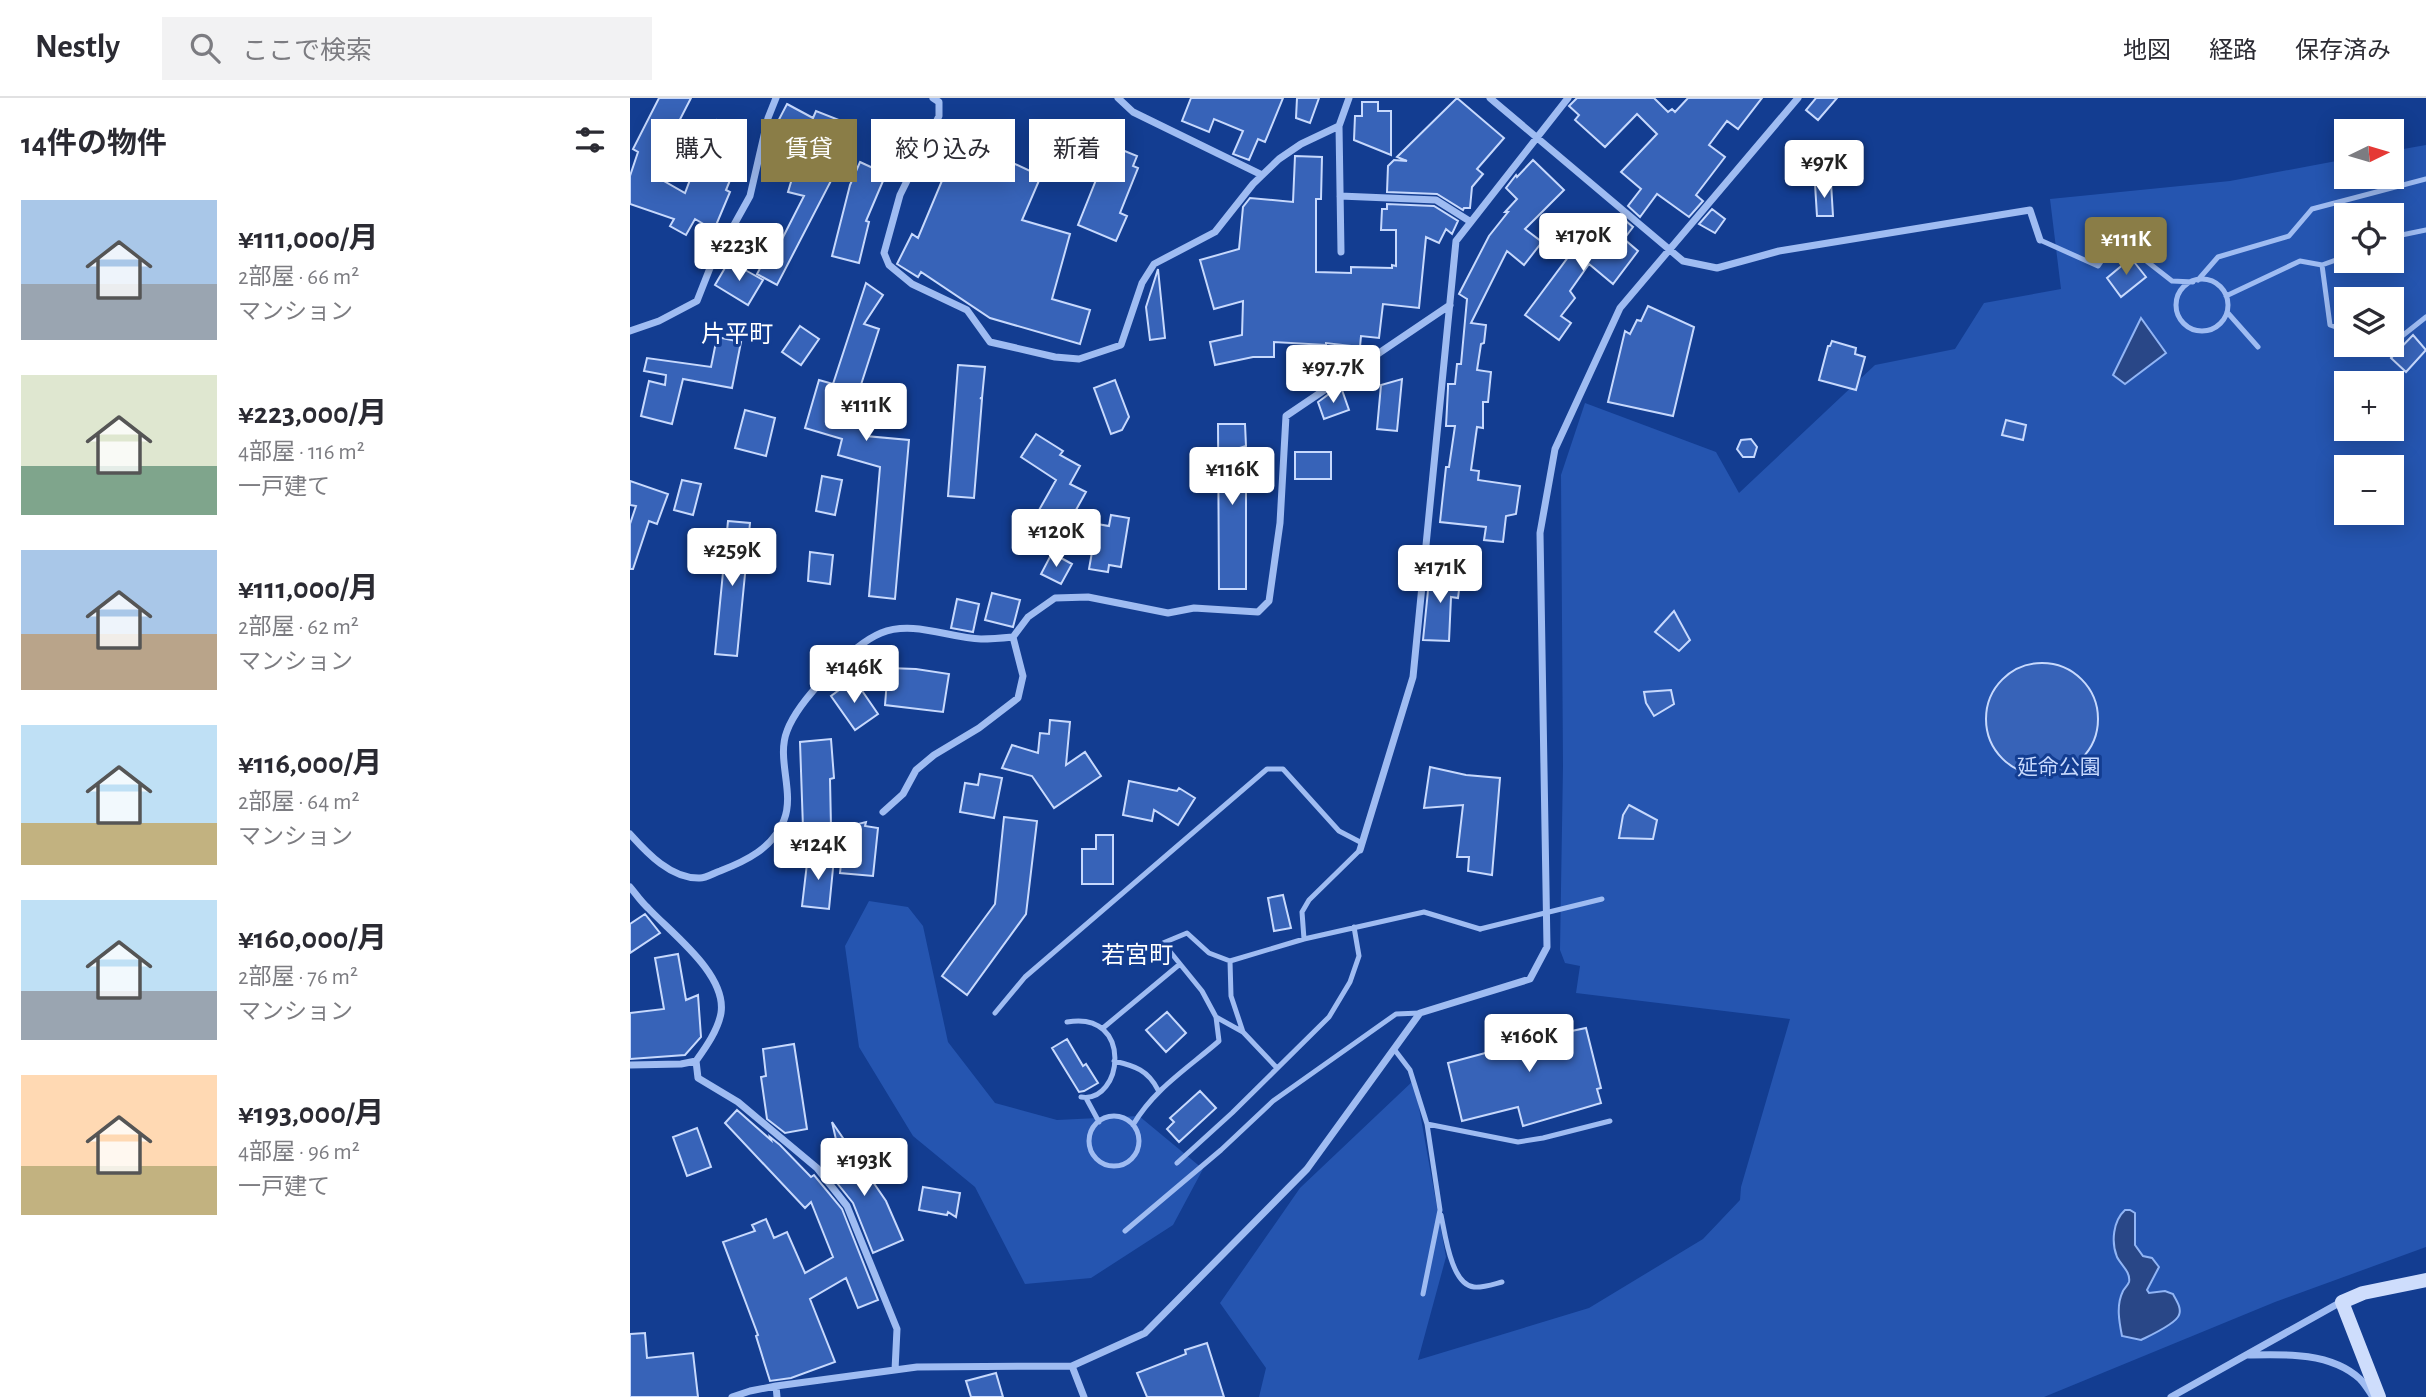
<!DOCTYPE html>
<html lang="ja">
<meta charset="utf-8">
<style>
body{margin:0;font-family:"Alegreya Sans","Noto Sans JP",sans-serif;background:#f2f2f3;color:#2b2b33;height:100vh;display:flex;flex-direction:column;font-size:26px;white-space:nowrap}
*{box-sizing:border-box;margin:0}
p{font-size:23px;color:#7c7c81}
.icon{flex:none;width:38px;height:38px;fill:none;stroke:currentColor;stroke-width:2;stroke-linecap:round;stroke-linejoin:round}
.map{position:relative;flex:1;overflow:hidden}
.details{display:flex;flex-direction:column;background:#fff;width:630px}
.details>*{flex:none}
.top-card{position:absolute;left:21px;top:21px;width:665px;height:63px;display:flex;gap:14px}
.needle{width:46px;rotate:85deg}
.buttons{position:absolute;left:1704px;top:21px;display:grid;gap:14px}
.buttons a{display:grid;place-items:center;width:70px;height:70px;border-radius:0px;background:#fff;box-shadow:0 4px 18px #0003;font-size:35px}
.price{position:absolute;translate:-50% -60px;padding:0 16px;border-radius:7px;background:#fff;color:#222;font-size:23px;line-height:46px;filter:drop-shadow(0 2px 4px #0008)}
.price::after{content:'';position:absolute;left:50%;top:42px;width:21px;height:16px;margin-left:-10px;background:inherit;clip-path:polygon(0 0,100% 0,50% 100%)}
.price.on{background:#8a7d47;color:#fff}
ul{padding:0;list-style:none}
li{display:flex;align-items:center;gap:21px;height:175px;padding:0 21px}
li span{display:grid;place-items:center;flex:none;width:196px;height:140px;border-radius:0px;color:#555}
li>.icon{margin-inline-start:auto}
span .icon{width:84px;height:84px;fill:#fffc;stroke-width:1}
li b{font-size:30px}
h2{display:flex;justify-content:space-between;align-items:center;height:84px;padding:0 21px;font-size:30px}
.tag{padding:0 24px;border-radius:0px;background:#fff;box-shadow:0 4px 18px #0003;font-size:24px;line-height:63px}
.tag.on{background:#8a7d47;color:#fff}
header{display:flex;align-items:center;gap:42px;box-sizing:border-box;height:98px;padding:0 35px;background:#fff;border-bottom:2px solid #e1e1e2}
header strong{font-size:33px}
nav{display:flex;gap:38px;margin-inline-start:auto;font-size:24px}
.search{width:490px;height:63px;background:#f2f2f3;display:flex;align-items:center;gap:18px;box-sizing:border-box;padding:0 24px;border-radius:0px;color:#7c7c81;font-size:26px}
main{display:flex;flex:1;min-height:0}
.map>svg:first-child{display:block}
</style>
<header>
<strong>Nestly</strong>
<div class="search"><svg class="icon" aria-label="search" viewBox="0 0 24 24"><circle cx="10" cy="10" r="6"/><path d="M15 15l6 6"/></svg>ここで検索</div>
<nav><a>地図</a><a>経路</a><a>保存済み</a></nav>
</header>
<main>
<section class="details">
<h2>14件の物件<svg class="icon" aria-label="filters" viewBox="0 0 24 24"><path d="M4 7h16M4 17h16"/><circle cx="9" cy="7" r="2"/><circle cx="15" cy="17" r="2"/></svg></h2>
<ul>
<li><span style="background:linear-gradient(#a9c7e8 60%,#9aa5b1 0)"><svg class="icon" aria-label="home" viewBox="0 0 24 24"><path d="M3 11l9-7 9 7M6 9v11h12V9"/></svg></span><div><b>¥111,000/月</b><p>2部屋 · 66 m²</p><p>マンション</p></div></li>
<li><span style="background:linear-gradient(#dfe7d0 65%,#7fa58c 0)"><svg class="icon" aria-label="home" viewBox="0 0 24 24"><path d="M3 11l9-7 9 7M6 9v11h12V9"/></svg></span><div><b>¥223,000/月</b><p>4部屋 · 116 m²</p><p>一戸建て</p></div></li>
<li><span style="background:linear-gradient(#a9c7e8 60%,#b9a48a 0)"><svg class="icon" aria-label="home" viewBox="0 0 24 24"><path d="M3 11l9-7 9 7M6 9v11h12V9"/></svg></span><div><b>¥111,000/月</b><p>2部屋 · 62 m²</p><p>マンション</p></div></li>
<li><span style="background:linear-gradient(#bfe0f5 70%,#c2b280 0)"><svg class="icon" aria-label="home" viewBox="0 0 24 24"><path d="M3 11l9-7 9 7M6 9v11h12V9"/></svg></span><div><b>¥116,000/月</b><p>2部屋 · 64 m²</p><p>マンション</p></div></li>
<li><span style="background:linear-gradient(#bfe0f5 65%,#9aa5b1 0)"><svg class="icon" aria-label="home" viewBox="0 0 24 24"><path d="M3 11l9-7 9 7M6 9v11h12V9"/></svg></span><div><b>¥160,000/月</b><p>2部屋 · 76 m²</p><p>マンション</p></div></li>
<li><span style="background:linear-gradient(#ffd9b3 65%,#c2b280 0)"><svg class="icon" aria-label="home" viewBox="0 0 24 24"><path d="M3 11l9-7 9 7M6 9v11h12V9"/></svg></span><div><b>¥193,000/月</b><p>4部屋 · 96 m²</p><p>一戸建て</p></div></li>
</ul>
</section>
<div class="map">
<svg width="1796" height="1299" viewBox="0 0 1796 1299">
<rect width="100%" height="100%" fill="#133d91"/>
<path fill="#2555b0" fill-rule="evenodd" d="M1796,47V1149L1645,1204L1414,1299H629L636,1270L590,1205L670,1090L784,982L816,1159L788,1262L959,1210L1073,1141L1110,1102L1111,1089L1160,921L946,895L950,868L935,865L930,852L933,668L931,377L955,305L1086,354L1109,395L1245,267L1325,251L1354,205L1431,191L1420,101L1600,83L1717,61V79H1762V53ZM1717,117H1762V163H1717ZM1717,201H1762V247H1717ZM1717,285H1762V331H1717ZM1717,369H1762V415H1717Z
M239,803L278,809L293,828L318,944L365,1005L427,1022L509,1018L573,1071L543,1127L461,1180L395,1186L345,1089L283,1038L229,949L215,848Z"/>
<path fill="#294787" stroke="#91b5f5" stroke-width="2" d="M1511,220L1536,255L1495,286L1483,277Z
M1495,1112H1500L1505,1115V1147L1513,1158L1522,1160L1529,1169L1517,1192L1519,1195L1535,1193L1543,1196C1546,1202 1552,1210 1549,1217C1546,1226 1519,1238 1511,1242L1492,1238C1489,1223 1486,1207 1493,1193C1494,1191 1498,1187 1499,1184C1501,1174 1491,1167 1487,1159C1481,1144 1483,1123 1495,1112Z"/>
<path fill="#3763b8" stroke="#c7d9fd" stroke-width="2" d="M29,0H61L24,72L28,74L27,79L55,95L69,58L72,59L87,22L104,30L97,47L112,53L96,92L100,94L84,132L65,121L56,137L40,128L44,121L0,106V78L8,54L3,51Z
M561,0H653L635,44L628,41L619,62L603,56L613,33L584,21L579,34L552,23Z
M667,0H689L680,25L666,20Z
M827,0L874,40L847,71L853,76L842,89L840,110H834L833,112L807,96L757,94L758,68L764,62L777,63L767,59Z
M947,0H1024L1038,14L1042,11L1045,14L1058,0H1132L1108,31L1097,23L1079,47L1095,59L1066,97L1073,103L1059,119L1027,96L1010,119L998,108L1011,91L991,74L1027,36L1007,16L975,49L945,22L949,17L939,8Z
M1186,0H1207L1188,22L1176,12Z
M732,4H748V13H761V57L724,42L725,18H732Z
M157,6L183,20L186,13L209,22L189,75L203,79L147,187L127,176L146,140L151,143L174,98L158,94L164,74L153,71L162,40L144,31Z
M480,47L507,58L503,68L508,70L490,115L497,118L486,143L448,127Z
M324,54L365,72L370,59L411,78L392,122L440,136L422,201L460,212L450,246L360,220L291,174L288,179L267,166L282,136L288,140Z
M665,58L692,59L691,101H686V174L721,175V169L762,170V167L766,168V132H751L752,111H757V106L804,108L828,123L822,136L816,131L809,145L796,139L789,210L753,206L749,240L731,238L730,249L696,245V247L644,244V259H623L585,267L580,244L612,237L613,203L584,211L570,162L609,151L613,109L620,100L663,104Z
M903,62L934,92L895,131L912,144L894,167L877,153L841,225L856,227L854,245L851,246L847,272L861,274L858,304H853V330L847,329L841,372L849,373L848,382L890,388L886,416L876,418L873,444L854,442L856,429L810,424L816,369H819L825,328H816L818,290V286H825L827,266H831L837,201L829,196L859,138L878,114H875L887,101L876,90L886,77L887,79Z
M230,64L256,76L236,123L239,124L229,165L202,158L220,87Z
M1201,85L1203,118H1187L1185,86Z
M1082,111L1095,121L1085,135L1069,126Z
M990,118L1003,129L994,141L1008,153L983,186L959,166L940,193L945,200L931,218L941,225L929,242L895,217L965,123L978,135Z
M1501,160L1516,179L1491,199L1477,180Z
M99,163L133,182L118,207L85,187Z
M528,171L535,240L520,242L516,209Z
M236,185L253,197L234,226L249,231L228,296L246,301L236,338L279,342L265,501L239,498L250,369L208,357L212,341L175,330L189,282L203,286Z
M1018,208L1064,229L1043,318L978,304L995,233L1000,236L1007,222L1011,223Z
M170,228L189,241L171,267L152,254Z
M1783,237L1796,252L1776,274L1761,260Z
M87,239L111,244L102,290L53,281L42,326L11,318L19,283L35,287L36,277L14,273L17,260L81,269Z
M1202,243L1226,250L1225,256L1235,259L1226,292L1189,282L1198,248H1200Z
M328,267L355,269L352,300H350L352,301L344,400L318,398Z
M772,281L767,333L747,331L751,287Z
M485,282L499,319L492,332L481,336L464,290Z
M712,292L719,312L694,321L688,304L699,296Z
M115,312L145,320L136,358L105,350Z
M1376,322L1396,327L1393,342L1372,337Z
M588,326H615L616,348L600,353H616V491H589Z
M406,336L433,353L430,357L450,368L440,386L456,394L432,437L404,421L426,382L391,359Z
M1121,341L1127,349L1124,359H1113L1107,351L1111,342Z
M665,354H701V381H665Z
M192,378L212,382L205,417L186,413Z
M52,382L71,386L63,417L44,412Z
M0,383L38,396L27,426L19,423L3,471H0V426L6,408L0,407Z
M481,417L499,420L491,469L479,467L478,474L459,471L467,426L479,428Z
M98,423L120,425L107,558L85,556Z
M180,454L203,457L200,486L178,483Z
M422,455L442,466L431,486L411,476Z
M800,473L831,476L828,500L821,499L819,543L793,542Z
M362,495L390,502L383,529L355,522Z
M327,501L349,506L343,534L321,530Z
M1044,513L1060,542L1049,553L1025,534Z
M1356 621a56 56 0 1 1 112 0a56 56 0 1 1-112 0Z
M258,570L286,571L319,576L313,614L255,607Z
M224,581L248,616L225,632L201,598Z
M1041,592L1044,606L1024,618L1016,605L1014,594Z
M420,622L440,624L436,667L455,654L471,678L424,710L402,678L372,670L382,647L408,655L410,635L419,636Z
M201,641L204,680L200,681L201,729L173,730L170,644Z
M800,669L836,677L870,680L862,777L838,773L839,759H827L833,707L794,710Z
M350,676L372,680L364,720L330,714L335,685L348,687Z
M499,683L547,693L549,690L565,700L548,727L524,712L522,723L493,717Z
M999,707L1027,722L1023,741L989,740L993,717Z
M374,719L407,723L396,816L337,897L312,878L365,806Z
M236,724L235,728L248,730L243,778L210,775L215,729Z
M466,737H483V786H452V751H466Z
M178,757L204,760L199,811L172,808Z
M653,797L661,830L644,833L638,800Z
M15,816L30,835L0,855V826Z
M48,856L56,902L68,897L71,939L55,957L0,961V915L34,911L25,860Z
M537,914L556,935L536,954L516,932Z
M916,918L922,937L956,930L971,990L967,991L971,1005L893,1028L888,1009L832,1023L818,965L874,950L869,929Z
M437,941L453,968L456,966L468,985L454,993L449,994L422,950Z
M164,946L177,1031L155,1035L137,1021L131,979L136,978L133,951Z
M570,993L586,1010L549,1044L537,1031L544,1024L540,1020Z
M107,1012L141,1042L140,1039L150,1047L181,1079L184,1077L212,1111L248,1202L228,1210L216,1180L180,1201L205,1264L161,1280L140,1283L126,1238L128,1237L93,1144L125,1133L122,1127L136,1121L144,1140L157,1134L175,1175L203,1159L181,1104L175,1110L95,1025Z
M202,1024L256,1103L273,1142L243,1155L223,1105L195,1070L210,1059Z
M67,1030L81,1069L57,1078L43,1039Z
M293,1089L330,1095L326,1119L318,1114L317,1117L289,1112Z
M15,1235L17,1260L63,1255L68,1299H0V1236Z
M577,1245L594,1299H517L507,1275L556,1256L555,1252Z
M366,1275L373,1299H341L336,1283Z"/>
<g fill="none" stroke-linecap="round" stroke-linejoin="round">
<path stroke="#9fbcf2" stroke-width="5" d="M1762,139L1796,132
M1410,142L1468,168L1487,140L1542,183L1563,184
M1692,167L1700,227L1717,233
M1546 207a26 26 0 1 1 52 0a26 26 0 1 1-52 0Z
M1568,182L1588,159L1659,138L1682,111L1796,81
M1596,198L1670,163L1692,167L1717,158
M1597,214L1628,249
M1762,246L1796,219
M1754,247L1759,249L1761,247
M674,841L672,814L679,802L730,752
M600,863L601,898L613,934
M365,915L395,879L637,671H653L709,733L732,745
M586,919L613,934L647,970
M437,924C504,912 493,1006 451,999
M473,930L550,866
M764,951L780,972L797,1026L810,1112L793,1196
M484,963C505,968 518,972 528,992
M456,1000L469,1024
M459 1043a25 25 0 1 1 50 0a25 25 0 1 1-50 0Z
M797,1026L888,1044L913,1040L980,1023
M503,1027C524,991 558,970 589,943L586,919L572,893L533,845L557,835L579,855L600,863L674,841L794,814L850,831
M547,1065L602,1015L699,919L720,884L729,858L724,829
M811,1117C815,1135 821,1187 844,1189C852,1190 864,1186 872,1184
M495,1133L591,1052L643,1003L766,916L790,915"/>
<path stroke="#9fbcf2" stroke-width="7" d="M303,0L309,4V18L270,97L254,155L259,167L282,186L337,212L360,244L425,259L449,261L491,247L512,185L524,166L585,134L623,86L649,61L671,46L709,28L719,0
M488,0L503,14L632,77
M860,0L1053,163L1087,170L1149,153L1400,112L1410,142
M709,28L711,154
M710,98L806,102L841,124
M0,233L29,223L67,203L80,170L120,98L138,20L146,0
M383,539L398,519L425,500L458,499L538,515L564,510L628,514L639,503L650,425L656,318L820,207
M253,714L273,696L286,672L304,657L349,630L388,600L393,578L383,539
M0,736C17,755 41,781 70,780C76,780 84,775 90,773C116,763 143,750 154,722C165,694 146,661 157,633C168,603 222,547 251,535C283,522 319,540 351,541C362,541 373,540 383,539
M730,752L783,579L826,143L938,0
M0,789C6,796 11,804 18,810C41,835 97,876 91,915C88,932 76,949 66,963L51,966L0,967
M66,963L68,980L108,1004L187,1070L217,1108L267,1231L265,1272
M1618,1257C1654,1256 1701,1254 1730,1281C1735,1286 1739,1293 1743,1299
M442,1268L454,1299
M146,1288L147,1299
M102,1299L120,1293L146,1288L287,1269L442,1268L515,1235L677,1071L790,915L900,881L917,849L910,435L925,351L990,210L1168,0
M1541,1299L1711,1204"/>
<path stroke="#ceddfc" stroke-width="14" d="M1749,1299L1712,1204L1733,1195L1796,1182"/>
<path stroke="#9fbcf2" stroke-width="5" d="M850,831L972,801"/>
</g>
<g text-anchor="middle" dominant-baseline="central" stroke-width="6" stroke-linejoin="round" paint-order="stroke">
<g font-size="21" fill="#c7d9fd" stroke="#133d91">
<text x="1429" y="669">延命公園</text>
</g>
<g font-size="24" fill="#fff" stroke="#133d91">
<text x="107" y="237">片平町</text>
<text x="507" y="858">若宮町</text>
</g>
</g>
</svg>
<div class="buttons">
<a><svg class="needle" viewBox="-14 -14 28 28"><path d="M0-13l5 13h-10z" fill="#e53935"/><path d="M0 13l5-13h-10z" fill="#7c7c81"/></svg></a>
<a><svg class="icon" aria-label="locate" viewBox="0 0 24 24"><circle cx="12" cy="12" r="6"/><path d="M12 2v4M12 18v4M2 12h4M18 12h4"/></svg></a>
<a><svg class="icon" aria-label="layers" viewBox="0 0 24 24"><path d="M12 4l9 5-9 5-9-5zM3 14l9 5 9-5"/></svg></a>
<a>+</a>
<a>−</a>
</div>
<b class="price" style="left:1194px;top:102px">¥97K</b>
<b class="price" style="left:953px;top:175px">¥170K</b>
<b class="price on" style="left:1496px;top:179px">¥111K</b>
<b class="price" style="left:109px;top:185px">¥223K</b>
<b class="price" style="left:703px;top:307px">¥97.7K</b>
<b class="price" style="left:236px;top:345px">¥111K</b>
<b class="price" style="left:602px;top:409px">¥116K</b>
<b class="price" style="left:426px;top:471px">¥120K</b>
<b class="price" style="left:102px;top:490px">¥259K</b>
<b class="price" style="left:810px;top:507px">¥171K</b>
<b class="price" style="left:224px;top:607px">¥146K</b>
<b class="price" style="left:188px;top:784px">¥124K</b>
<b class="price" style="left:899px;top:976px">¥160K</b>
<b class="price" style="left:234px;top:1100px">¥193K</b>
<div class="top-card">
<a class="tag">購入</a>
<a class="tag on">賃貸</a>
<a class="tag">絞り込み</a>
<a class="tag">新着</a>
</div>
</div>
</main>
